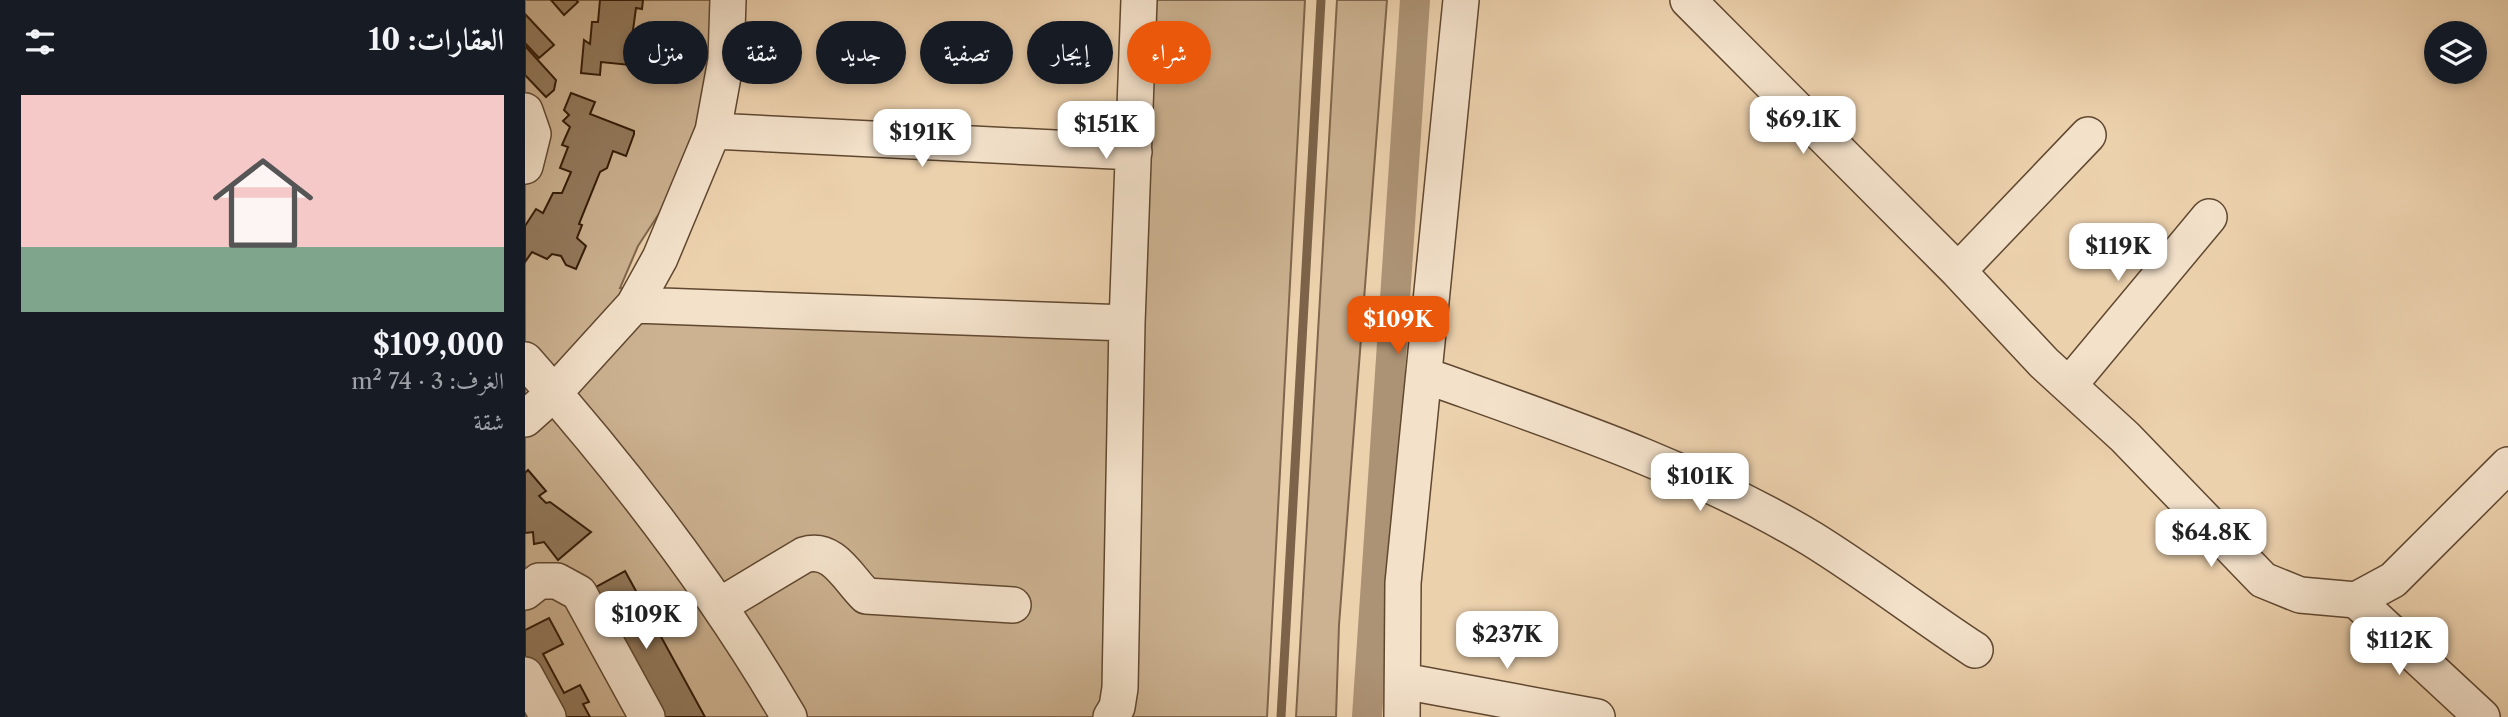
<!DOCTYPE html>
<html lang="ar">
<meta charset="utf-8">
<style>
body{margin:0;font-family:"Libre Caslon Text",Amiri,serif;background:#20242c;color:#f1f3f6;direction:rtl;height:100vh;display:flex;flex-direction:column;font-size:26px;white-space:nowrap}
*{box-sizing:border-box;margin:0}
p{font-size:23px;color:#9ea1a6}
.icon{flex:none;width:38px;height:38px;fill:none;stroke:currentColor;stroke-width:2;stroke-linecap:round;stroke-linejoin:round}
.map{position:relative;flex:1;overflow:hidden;direction:ltr}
.details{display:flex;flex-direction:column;background:#171b24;width:525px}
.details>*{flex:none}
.top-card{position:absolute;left:21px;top:21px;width:665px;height:63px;direction:rtl;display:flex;gap:14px}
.controls{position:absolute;left:1899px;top:21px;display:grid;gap:14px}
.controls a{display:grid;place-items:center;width:63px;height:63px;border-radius:50%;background:#171b24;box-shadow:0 4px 10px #0003;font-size:35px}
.price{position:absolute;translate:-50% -60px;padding:0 16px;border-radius:14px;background:#fff;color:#222;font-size:23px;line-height:46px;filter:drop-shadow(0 2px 4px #0008)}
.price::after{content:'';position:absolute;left:50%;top:42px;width:21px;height:16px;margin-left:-10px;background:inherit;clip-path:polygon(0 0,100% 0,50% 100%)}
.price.current{background:#ea580c;color:#fff}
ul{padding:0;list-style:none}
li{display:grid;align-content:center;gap:14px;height:371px;padding:0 21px}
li+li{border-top:2px solid #363941}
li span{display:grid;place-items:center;height:217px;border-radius:0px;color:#555}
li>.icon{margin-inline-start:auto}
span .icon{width:126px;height:126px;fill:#fffc;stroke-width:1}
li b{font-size:30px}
h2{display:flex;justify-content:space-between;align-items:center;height:84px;padding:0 21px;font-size:30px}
.chip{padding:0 24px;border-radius:32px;background:#171b24;box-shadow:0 4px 10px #0003;font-size:24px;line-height:63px}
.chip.current{background:#ea580c;color:#fff}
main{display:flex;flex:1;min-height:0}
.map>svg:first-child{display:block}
</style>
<main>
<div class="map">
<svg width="1983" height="717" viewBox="0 0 1983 717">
<rect width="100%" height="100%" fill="#ecd1ad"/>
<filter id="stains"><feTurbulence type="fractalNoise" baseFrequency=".00286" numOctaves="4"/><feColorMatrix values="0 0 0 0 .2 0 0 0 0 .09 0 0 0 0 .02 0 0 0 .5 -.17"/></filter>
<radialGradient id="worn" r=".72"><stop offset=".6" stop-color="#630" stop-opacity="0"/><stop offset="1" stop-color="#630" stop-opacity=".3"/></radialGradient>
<path fill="#ccb291" stroke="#7f664c" stroke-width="2" d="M0,0H209L189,129L113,246L95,288L601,307L606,0H780L742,717H0Z
M812,0H862L814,625L811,717H771Z"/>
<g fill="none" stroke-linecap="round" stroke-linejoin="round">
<path stroke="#7c6349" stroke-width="9" d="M756,717L796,0"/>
<path stroke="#ad9375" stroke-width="30" d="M842,717L890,0"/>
</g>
<path fill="#937a5d" stroke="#321b07" stroke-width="2" d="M26,0H51L53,2L39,15Z
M75,0H118L117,9L111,8L108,30L118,31L117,41L127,42L125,67L76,62L75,75L56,73L59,40L65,44L67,22H73Z
M0,14L29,45L14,58L0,43Z
M0,46L31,80L29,90L21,97L0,75Z
M46,93L70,102L65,114L109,131V134L101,156L88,151L82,168L75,172L54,224L57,225L52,238L61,246L51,269L41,265L36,256L27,254L22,259L7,252L0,262V226L11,209L18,213L28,193H37L46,172L35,168L43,147L37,145L45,127L38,121L44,115L39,110Z
M3,470L21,491L14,496L21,503L25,502L66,532L33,560L19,542L9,544L8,532L0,533V473Z
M100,571L180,717H132L88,641L95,630L67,589Z
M24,618L38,644L18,654L39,693L55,685L64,702L58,704L65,717H30L0,663V630Z"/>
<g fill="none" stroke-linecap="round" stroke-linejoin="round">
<g stroke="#604830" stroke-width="38">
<path id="minor" d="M1163,0L1433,271L1519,363L1600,437L1738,580L1775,595L1831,600L1868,580L1983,465
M0,111L8,134L0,166
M188,131L609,152
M1433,271L1563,135
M109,305L602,323
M0,360C99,471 189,588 264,717
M899,375C1030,422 1167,467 1287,539C1342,573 1395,614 1450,650
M1545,384L1684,217
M0,419L29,393L109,305L135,258L188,131L201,60L203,0
M0,592L14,581H32L54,593L122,717
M1831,600L1957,717
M194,606L279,555C308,546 322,577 341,596L488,605
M0,675L23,717
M878,681L1072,717
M586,717L592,707L595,688L602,323L614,0
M877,717L878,583L936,0"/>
</g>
<use href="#minor" stroke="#f3e1ca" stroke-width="35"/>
</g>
<rect width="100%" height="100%" filter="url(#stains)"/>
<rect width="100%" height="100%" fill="url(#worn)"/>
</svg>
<div class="controls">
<a><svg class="icon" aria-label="layers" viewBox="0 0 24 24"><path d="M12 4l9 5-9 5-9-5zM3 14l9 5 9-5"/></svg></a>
</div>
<b class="price" style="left:1278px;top:156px">$69.1K</b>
<b class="price" style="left:581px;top:161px">$151K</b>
<b class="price" style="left:397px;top:169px">$191K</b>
<b class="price" style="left:1593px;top:283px">$119K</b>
<b class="price current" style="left:873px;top:356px">$109K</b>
<b class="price" style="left:1175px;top:513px">$101K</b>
<b class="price" style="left:1686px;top:569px">$64.8K</b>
<b class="price" style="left:121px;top:651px">$109K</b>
<b class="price" style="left:982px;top:671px">$237K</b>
<b class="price" style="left:1874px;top:677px">$112K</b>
<div class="top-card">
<a class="chip current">شراء</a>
<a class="chip">إيجار</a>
<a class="chip">تصفية</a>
<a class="chip">جديد</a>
<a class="chip">شقة</a>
<a class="chip">منزل</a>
</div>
</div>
<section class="details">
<h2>العقارات: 10<svg class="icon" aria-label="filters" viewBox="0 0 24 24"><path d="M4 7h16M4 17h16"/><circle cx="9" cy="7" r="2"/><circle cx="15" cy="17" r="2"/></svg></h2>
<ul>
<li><span style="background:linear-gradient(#f6c9c9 70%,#7fa58c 0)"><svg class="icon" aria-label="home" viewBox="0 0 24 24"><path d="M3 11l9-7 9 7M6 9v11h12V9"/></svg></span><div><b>$109,000</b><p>الغرف: 3 · 74 m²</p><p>شقة</p></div></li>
</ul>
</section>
</main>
